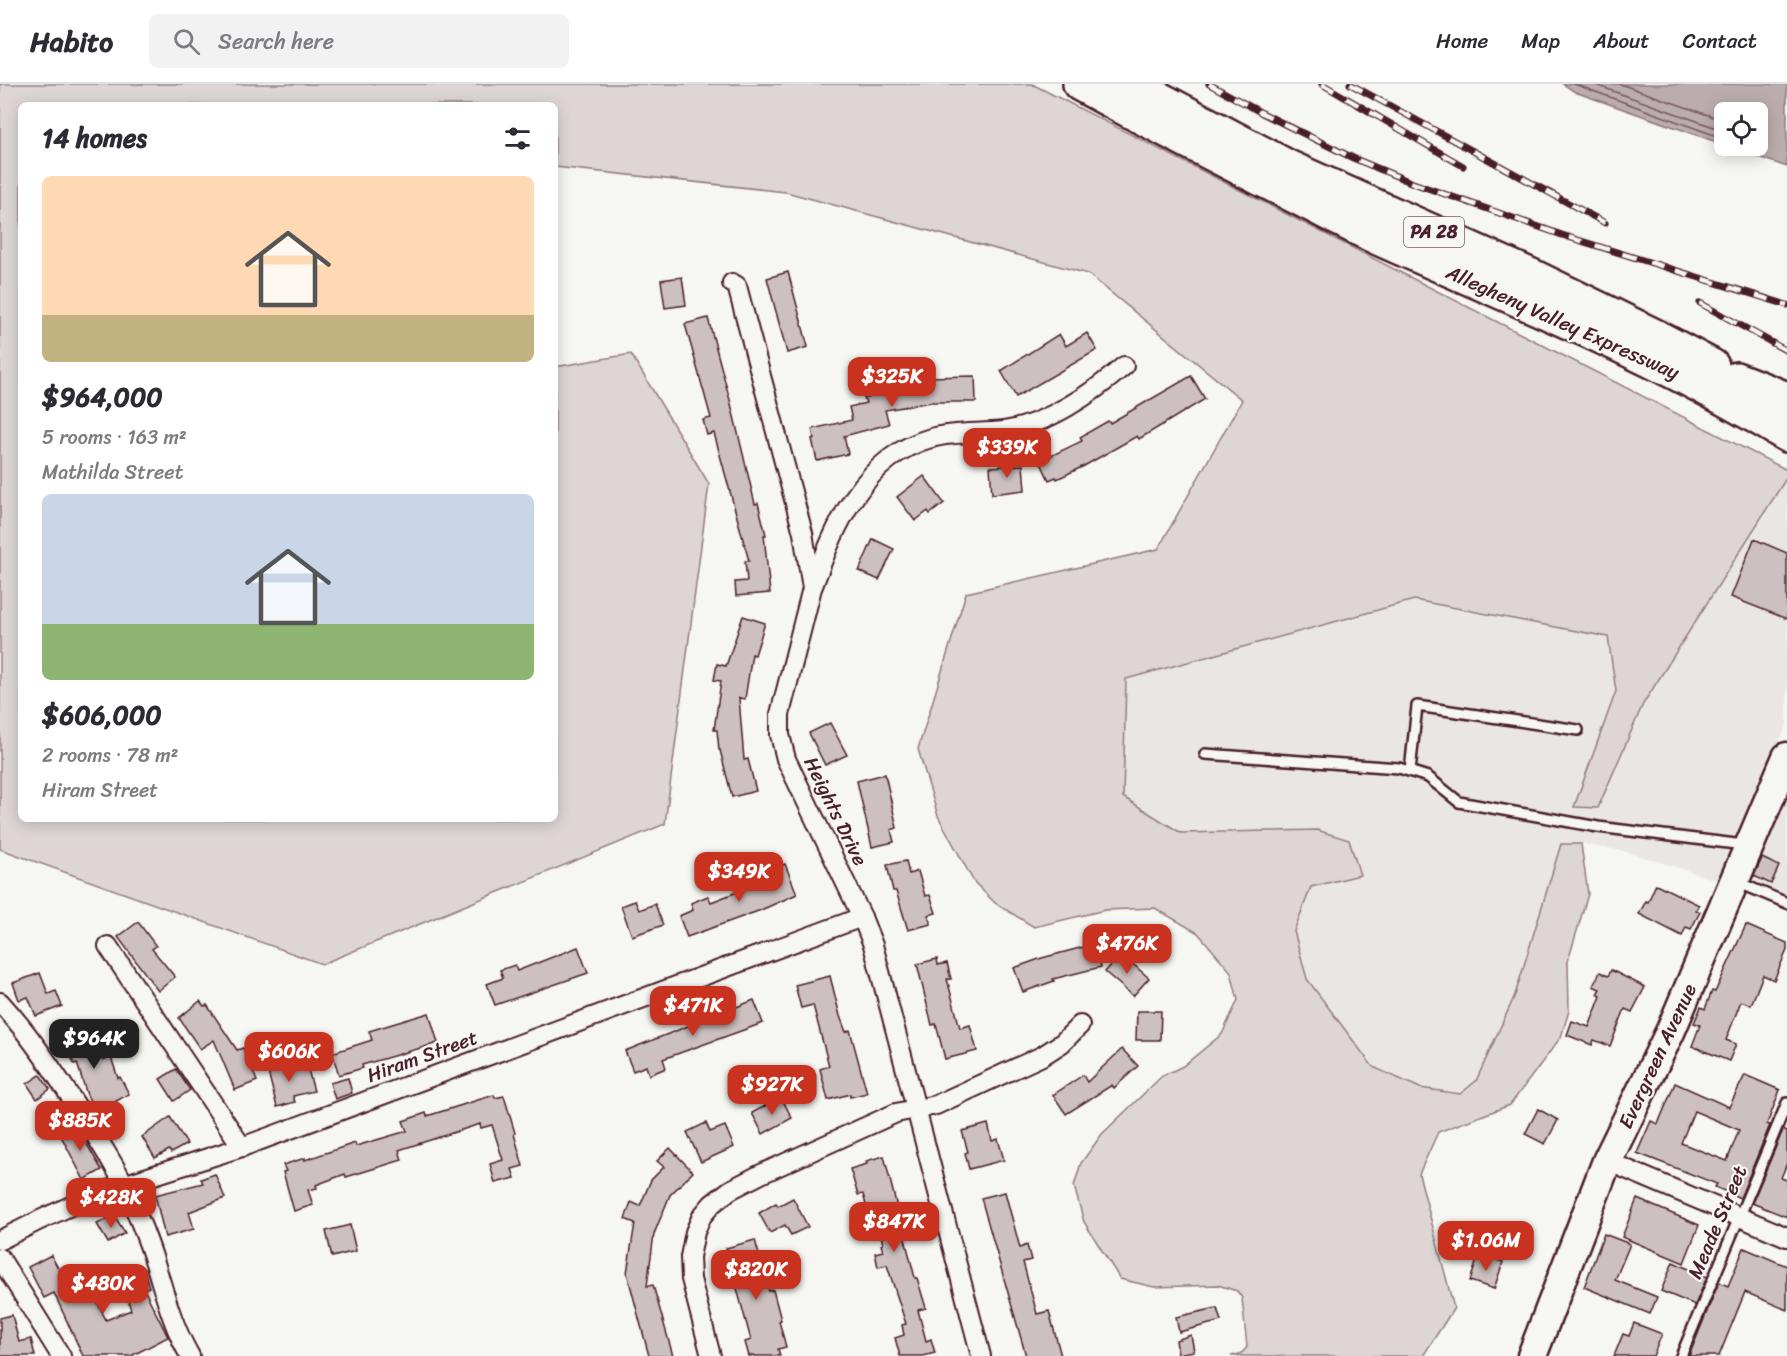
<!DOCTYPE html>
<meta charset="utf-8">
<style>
:root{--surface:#fff;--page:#f2f2f3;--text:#2b2b33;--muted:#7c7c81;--line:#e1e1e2;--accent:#c8321e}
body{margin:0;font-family:Sriracha,sans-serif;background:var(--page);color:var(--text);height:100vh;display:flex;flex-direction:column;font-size:22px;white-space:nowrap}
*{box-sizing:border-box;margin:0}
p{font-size:20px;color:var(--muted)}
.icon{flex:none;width:33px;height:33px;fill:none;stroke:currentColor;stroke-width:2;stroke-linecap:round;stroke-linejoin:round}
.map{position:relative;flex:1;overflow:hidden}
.drawer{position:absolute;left:18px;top:18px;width:540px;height:720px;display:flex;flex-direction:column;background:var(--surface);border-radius:9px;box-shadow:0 3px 15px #0003}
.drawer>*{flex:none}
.controls{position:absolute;left:1714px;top:18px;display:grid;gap:12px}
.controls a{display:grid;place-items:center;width:54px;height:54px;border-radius:9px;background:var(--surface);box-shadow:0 3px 15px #0003;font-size:30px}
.price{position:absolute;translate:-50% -51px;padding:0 14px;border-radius:12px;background:var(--accent);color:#fff;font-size:20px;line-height:39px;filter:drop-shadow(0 2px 3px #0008)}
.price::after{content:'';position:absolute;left:50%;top:36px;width:18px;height:14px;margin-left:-9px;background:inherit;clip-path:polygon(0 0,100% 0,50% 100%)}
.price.active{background:#222;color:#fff}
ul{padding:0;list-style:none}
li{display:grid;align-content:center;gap:12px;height:318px;padding:0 24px}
li span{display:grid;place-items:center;height:186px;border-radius:9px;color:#555}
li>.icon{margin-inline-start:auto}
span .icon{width:108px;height:108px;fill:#fffc;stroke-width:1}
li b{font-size:26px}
h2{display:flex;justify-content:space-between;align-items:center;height:72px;padding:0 24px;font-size:26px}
header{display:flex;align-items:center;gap:36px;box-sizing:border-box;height:84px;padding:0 30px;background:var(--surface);border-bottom:2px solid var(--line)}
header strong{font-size:28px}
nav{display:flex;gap:33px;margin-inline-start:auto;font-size:21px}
.search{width:420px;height:54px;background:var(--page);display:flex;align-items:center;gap:15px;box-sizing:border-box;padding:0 21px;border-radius:9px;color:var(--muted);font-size:22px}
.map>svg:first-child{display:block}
.built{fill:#e9e6e3}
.green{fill:#ddd6d5;stroke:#947a80;stroke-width:1.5}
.water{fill:#bbadae;stroke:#8e747a;stroke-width:1.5}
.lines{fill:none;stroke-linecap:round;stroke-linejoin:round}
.shore{stroke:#77585f;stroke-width:1.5}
.building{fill:#ccc1c0;stroke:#4a1f2b;stroke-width:1.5;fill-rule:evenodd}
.lane-casing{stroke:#4a1f2b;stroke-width:14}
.street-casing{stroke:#4a1f2b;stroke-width:22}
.primary-casing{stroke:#4a1f2b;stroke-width:33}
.highway-casing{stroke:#4a1f2b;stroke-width:38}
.lane{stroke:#f6f6f2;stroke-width:9}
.street{stroke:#f6f6f2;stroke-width:18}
.primary{stroke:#f6f6f2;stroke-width:28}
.highway{stroke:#f6f6f2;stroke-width:33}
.rail-casing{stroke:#4a1f2b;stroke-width:7}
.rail{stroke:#f6f6f2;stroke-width:4.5;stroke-dasharray:14;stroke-linecap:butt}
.labels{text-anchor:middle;stroke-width:4.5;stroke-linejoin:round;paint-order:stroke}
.shield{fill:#f6f6f2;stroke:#7e6067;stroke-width:1.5}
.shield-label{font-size:18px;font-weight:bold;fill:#4a1f2b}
.street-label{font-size:20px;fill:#4a1f2b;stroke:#f6f6f2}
</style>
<header>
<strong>Habito</strong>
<div class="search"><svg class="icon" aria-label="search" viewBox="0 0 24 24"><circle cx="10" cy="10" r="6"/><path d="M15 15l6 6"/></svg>Search here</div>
<nav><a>Home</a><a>Map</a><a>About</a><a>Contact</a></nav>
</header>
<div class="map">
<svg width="1787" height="1272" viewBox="0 0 1787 1272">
<rect width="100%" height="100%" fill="#f6f6f2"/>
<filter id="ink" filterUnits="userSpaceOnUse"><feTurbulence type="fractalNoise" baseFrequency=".0167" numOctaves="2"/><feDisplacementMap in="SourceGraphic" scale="12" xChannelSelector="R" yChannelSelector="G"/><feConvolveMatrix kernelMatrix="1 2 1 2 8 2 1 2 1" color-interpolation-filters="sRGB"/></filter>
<g filter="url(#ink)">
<g class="built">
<path d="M1787,393V640L1720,797L1625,767L1581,760L1561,761L1515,911L1476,997L1460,1010L1420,1004L1373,983L1307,895L1294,847L1311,803L1317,746L1181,749L1122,713L1126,595L1414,516L1608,553L1617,607L1574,723L1598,724L1643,620Z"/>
<path d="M1787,708V826L1747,808Z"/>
</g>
<path class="green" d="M0,0H1032L1787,386V393L1643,620L1598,724L1574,723L1616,607L1608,553L1414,516L1126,595L1123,713L1181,749L1317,746L1349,756L1360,791L1311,803L1294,847L1307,895L1373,983L1420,1004L1460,1010L1476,997L1515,911L1561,760H1581L1588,810L1568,877L1569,927L1561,953L1510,1021L1438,1048L1419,1090L1454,1224L1423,1272H1231L1241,1270L1247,1263L1242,1214L1237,1207L1218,1201L1154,1203L1120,1195L1084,1138L1074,1102L1081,1079L1102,1050L1162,992L1183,982L1222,950L1238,916L1231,888L1198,849L1155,824L1105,826L1034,843L995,819L974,798L938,732L918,665L966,509L1158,465L1242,316L1088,190L786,108L555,83V21H21V735H555V283L631,270L709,400L665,740L322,880L0,765Z"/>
<path class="water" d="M1563,0H1787V83L1727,62H1758V28H1725V61L1575,8Z"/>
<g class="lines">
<g class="shore">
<path d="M1574,0L1725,55"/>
<path d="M1593,0L1725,47"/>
<path d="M1620,0L1725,37"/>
</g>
</g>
<g class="building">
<path d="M788,188L808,263L787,269L767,194Z"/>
<path d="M682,193L686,221L665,224L661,196Z"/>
<path d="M708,234L731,320L755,420L758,419L766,451H764L770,509L736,512L735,498L747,497L745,477H749L714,349L707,351L703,336L711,334L685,240Z"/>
<path d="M1087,249L1097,266L1016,313L1001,287L1059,250L1066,262Z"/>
<path d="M925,285L926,293L975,292L976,318H931L885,326L889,340L844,352L848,370L817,377L812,355L814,354L812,345L852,336L849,323L866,319L864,314L894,306L893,302L908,300L906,288Z"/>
<path d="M1191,292L1205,315L1139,355L1137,352L1084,382L1057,395L1056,393L1049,396L1040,377L1082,357L1080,353L1108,337L1110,339Z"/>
<path d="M1023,381L1025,406L992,410L990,383Z"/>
<path d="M924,392L944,419L930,430L928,427L915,437L897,413Z"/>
<path d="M873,455L894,465L879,496L859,487Z"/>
<path d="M1754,455L1787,469V535L1731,513Z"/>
<path d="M743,532L765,539L755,571L752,570L745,615L739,614L744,676L748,675L756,707L732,713L720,666H719L717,646H714L721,597L714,596L717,580L726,582Z"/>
<path d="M830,639L847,671L825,681L809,649Z"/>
<path d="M885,690L897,744L891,746L894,758L872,763L857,697Z"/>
<path d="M1762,774L1779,782L1771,800L1754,792Z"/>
<path d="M906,777L909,790L918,787L925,812L930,811L936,829L928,831L931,840L908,846L896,807H893L887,781Z"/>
<path d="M785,780L797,810L761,826L687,853L679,832L693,826L691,819L708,812L711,818L766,797L762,789Z"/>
<path d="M1656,800L1699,821L1696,826L1700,828L1691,845L1686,843L1682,852L1639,830L1646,817L1648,818Z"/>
<path d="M635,817L639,826L655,820L663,841L632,852L621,822Z"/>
<path d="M138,838L156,862L152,865L175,893L158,907L118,853Z"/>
<path d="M1746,841L1787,859V866L1774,896L1763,891L1751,921L1741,917L1726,956L1736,960L1729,977L1692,962L1700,941L1694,939L1701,923L1705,925L1712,907L1715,908Z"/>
<path d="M1095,860L1101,883L1053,895L1054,897L1023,908L1014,884L1042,874Z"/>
<path d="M578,863L588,889L495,921L487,900L503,894L500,886L515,881L517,887Z"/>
<path d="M1121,870L1149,894L1133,912L1105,888Z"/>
<path d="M937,875L938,881L947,879L951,895H947L960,944L970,941L977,967L945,975L936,940L932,941L917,880Z"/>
<path d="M1611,886L1645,903L1632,928L1625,925L1610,962L1594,956L1592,961L1567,951L1572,937L1589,943L1601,912L1597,910L1600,905L1593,902L1600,888L1608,892Z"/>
<path d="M40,889L48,910L56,907L62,922L36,932L28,913L19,916L13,899Z"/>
<path d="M830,892L840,932L846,948L850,946L867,1009L850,1013V1010L828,1016L820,985L829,982L813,921L801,924L795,901Z"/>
<path d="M754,916L763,939L663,975L666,984L649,991L646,982L633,987L625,967Z"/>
<path d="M200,917L204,922L207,921L237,966L243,964L257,997L235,1006L214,956L200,965L179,934Z"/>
<path d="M1137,927H1161L1160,956H1136Z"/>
<path d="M429,929L438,959L362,981L363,984L339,991L332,969L372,956L369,947Z"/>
<path d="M85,941L92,962L97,960L103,976L111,973L118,994L120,993L129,1010L116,1017L118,1021L97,1031L87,1011L77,979L74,980L69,967L65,968L59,950Z"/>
<path d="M1122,965L1138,982L1114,1004L1112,1001L1066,1030L1053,1011L1083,991L1087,998Z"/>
<path d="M286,979L288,987L307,982L314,1007L293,1012L295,1018L277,1023L267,984Z"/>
<path d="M176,985L190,1006L174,1017L160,995Z"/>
<path d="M40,991L50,1005L37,1015L27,1000Z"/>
<path d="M1745,991L1780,1006L1767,1040L1770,1041L1740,1114L1715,1103L1717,1100L1637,1069L1651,1037L1658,1040L1675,999L1729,1023ZM1694,1027L1739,1046L1727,1077L1681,1059Z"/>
<path d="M348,994L352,1009L335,1015L330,999Z"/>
<path d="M494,1011L495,1014L504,1012L515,1049L514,1050L523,1082L512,1085L515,1094L495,1099L490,1080L503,1076L492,1041L481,1044L480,1040L399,1066L402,1076L346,1093L345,1090L316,1101L317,1104L308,1106L313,1121L294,1127L283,1088L286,1087L283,1081L305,1074V1076L355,1059L356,1062L407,1047L403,1037L426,1029L427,1032Z"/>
<path d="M781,1013L792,1034L763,1050L752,1029Z"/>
<path d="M1538,1025L1558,1036L1545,1060L1525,1050Z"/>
<path d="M170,1033L187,1060L171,1069L169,1066L155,1074L142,1053Z"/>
<path d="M706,1039L710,1048L725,1042L734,1063L701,1078L687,1048Z"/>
<path d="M75,1040L102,1086L84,1096L59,1048Z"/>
<path d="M988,1040L992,1057L998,1055L1004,1076L969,1085L965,1069L968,1068L962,1047Z"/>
<path d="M1783,1046L1787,1048V1079L1781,1094L1787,1096V1133L1752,1119Z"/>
<path d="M670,1064L693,1088L670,1111L654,1150L647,1202L653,1201L673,1272H649L627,1189L635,1139L625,1135L631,1118L640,1122L651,1096L664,1083L657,1077Z"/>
<path d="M884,1072L915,1194H917L926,1224L918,1226L926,1257L931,1255L935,1269L923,1272H900L895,1254L904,1251L902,1241L906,1240L887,1181L878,1183L875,1169L883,1167L881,1161L883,1160L876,1131L869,1132L863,1110L858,1111L850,1085L867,1080L866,1077Z"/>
<path d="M215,1090L225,1114L189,1128L194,1145L165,1153L155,1111L203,1099L201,1095Z"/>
<path d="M1005,1108L1020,1164L1027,1161L1031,1176L1023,1178L1037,1230L1049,1227L1061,1272H1026L981,1114Z"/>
<path d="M793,1114L808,1143L791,1151L785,1141L770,1149L759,1129L776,1119L778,1122Z"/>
<path d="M1637,1115L1699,1141L1684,1179L1622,1153Z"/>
<path d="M114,1131L125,1149L108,1159L97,1140Z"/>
<path d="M1504,1139L1525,1146L1517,1172L1495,1165Z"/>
<path d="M350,1141L356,1167L332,1173L326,1147Z"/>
<path d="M1604,1150L1630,1160L1615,1196L1657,1213L1650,1230L1584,1203Z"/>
<path d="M755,1156L769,1207L773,1206L781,1236L779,1237L786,1263L778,1265L780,1272H749L745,1258L751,1256L726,1164Z"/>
<path d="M1744,1164L1787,1182V1226L1745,1208L1719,1272H1689L1719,1198L1728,1202Z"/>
<path d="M1479,1170L1503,1178L1494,1205L1470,1197Z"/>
<path d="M51,1171L72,1210L89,1201L106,1236L131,1226L122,1196L145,1190L149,1203L144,1205L168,1253L131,1272H83L54,1209L44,1214L28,1183Z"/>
<path d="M1673,1178L1707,1193L1695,1221L1661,1207Z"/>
<path d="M1217,1224L1221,1237L1179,1248L1176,1233Z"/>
<path d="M12,1231L19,1258L31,1255L35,1272H0V1234Z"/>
<path d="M1634,1239L1662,1250L1653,1272H1614L1623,1250L1629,1252Z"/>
<path d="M1191,1251L1194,1267L1178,1270L1176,1256Z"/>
</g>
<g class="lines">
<g class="lane-casing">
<g id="lane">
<path d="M1205,670L1399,684L1428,693L1459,718L1598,743L1744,761"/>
<path d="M1410,687L1417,622L1578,646"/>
<path d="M1737,798L1787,819"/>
<path d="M1681,1272L1787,1019"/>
</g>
</g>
<g class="street-casing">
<g id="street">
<path d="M732,199L737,202L803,449L812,504L780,630V651L786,675L862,833L873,861L981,1272"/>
<path d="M813,502C835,442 863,373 931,354C956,347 980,350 1004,347C1046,341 1093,309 1124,282"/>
<path d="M108,862L242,1063"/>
<path d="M0,918C32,953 57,992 83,1032C98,1055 113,1078 125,1102C136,1127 147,1153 155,1179C165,1211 173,1243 190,1272"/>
<path d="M1607,1077L1787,1153"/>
<path d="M0,1156L40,1136L101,1108L242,1063L862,833"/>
<path d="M0,1174L61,1272"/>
<path d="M711,1272L691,1195L690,1173L695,1148L702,1132L712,1120L730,1106L761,1090L896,1029L936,1021L1042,972L1062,959L1080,941"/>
</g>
</g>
<g class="primary-casing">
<path id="primary" d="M1532,1272L1607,1077L1671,946L1787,673"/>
</g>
<g class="highway-casing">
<g id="highway">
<path d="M1080,0C1146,36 1214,71 1281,105C1313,121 1345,139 1378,154C1516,216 1658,271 1787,351"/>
<path d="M1131,0L1288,83L1534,193L1655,252L1712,282"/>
<path d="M1736,295L1787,315"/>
</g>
</g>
<use href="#lane" class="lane"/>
<use href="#street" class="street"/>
<use href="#primary" class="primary"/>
<use href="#highway" class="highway"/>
<g class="rail-casing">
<g id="rail">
<path d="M1209,0L1262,29L1353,74L1413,99L1562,151L1787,221"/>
<path d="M1322,0L1463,82"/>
<path d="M1350,0L1605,139"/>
<path d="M1700,219L1787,267"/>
</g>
</g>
<use href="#rail" class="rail"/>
</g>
</g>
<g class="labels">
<rect class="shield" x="1404" y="133" width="60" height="30" rx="4.5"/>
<g class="shield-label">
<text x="1434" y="154">PA 28</text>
</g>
<g class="street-label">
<text transform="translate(1563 238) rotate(24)" y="7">Allegheny Valley Expressway</text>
<text transform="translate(836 727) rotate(64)" y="7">Heights Drive</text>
<text transform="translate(422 972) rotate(-20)" y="7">Hiram Street</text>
<text transform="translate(1657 972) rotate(-65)" y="7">Evergreen Avenue</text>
<text transform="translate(1717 1138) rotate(-67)" y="7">Meade Street</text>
</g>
</g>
</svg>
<div class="controls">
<a><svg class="icon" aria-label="locate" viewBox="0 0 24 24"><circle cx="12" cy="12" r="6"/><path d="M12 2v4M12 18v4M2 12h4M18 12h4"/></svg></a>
</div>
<b class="price" style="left:892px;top:324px">$325K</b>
<b class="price" style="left:1007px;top:395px">$339K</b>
<b class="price" style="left:739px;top:819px">$349K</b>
<b class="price" style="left:1127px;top:891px">$476K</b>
<b class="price" style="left:693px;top:953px">$471K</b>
<b class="price active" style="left:94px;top:986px">$964K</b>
<b class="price" style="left:289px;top:999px">$606K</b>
<b class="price" style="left:772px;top:1032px">$927K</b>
<b class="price" style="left:80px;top:1068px">$885K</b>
<b class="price" style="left:111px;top:1145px">$428K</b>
<b class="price" style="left:894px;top:1169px">$847K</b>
<b class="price" style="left:1486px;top:1188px">$1.06M</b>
<b class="price" style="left:756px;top:1217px">$820K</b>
<b class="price" style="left:103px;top:1231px">$480K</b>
<section class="drawer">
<h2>14 homes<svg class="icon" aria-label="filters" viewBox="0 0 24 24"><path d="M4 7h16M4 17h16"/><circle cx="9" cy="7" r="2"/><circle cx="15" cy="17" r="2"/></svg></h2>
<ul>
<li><span style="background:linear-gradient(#ffd9b3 75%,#c2b280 0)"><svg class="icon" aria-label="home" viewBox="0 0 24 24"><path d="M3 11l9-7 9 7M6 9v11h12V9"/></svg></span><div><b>$964,000</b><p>5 rooms · 163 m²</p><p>Mathilda Street</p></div></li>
<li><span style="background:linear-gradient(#c9d6e8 70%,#8fb573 0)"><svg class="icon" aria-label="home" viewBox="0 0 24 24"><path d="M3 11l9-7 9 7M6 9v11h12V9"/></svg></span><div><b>$606,000</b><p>2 rooms · 78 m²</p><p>Hiram Street</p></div></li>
</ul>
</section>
</div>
